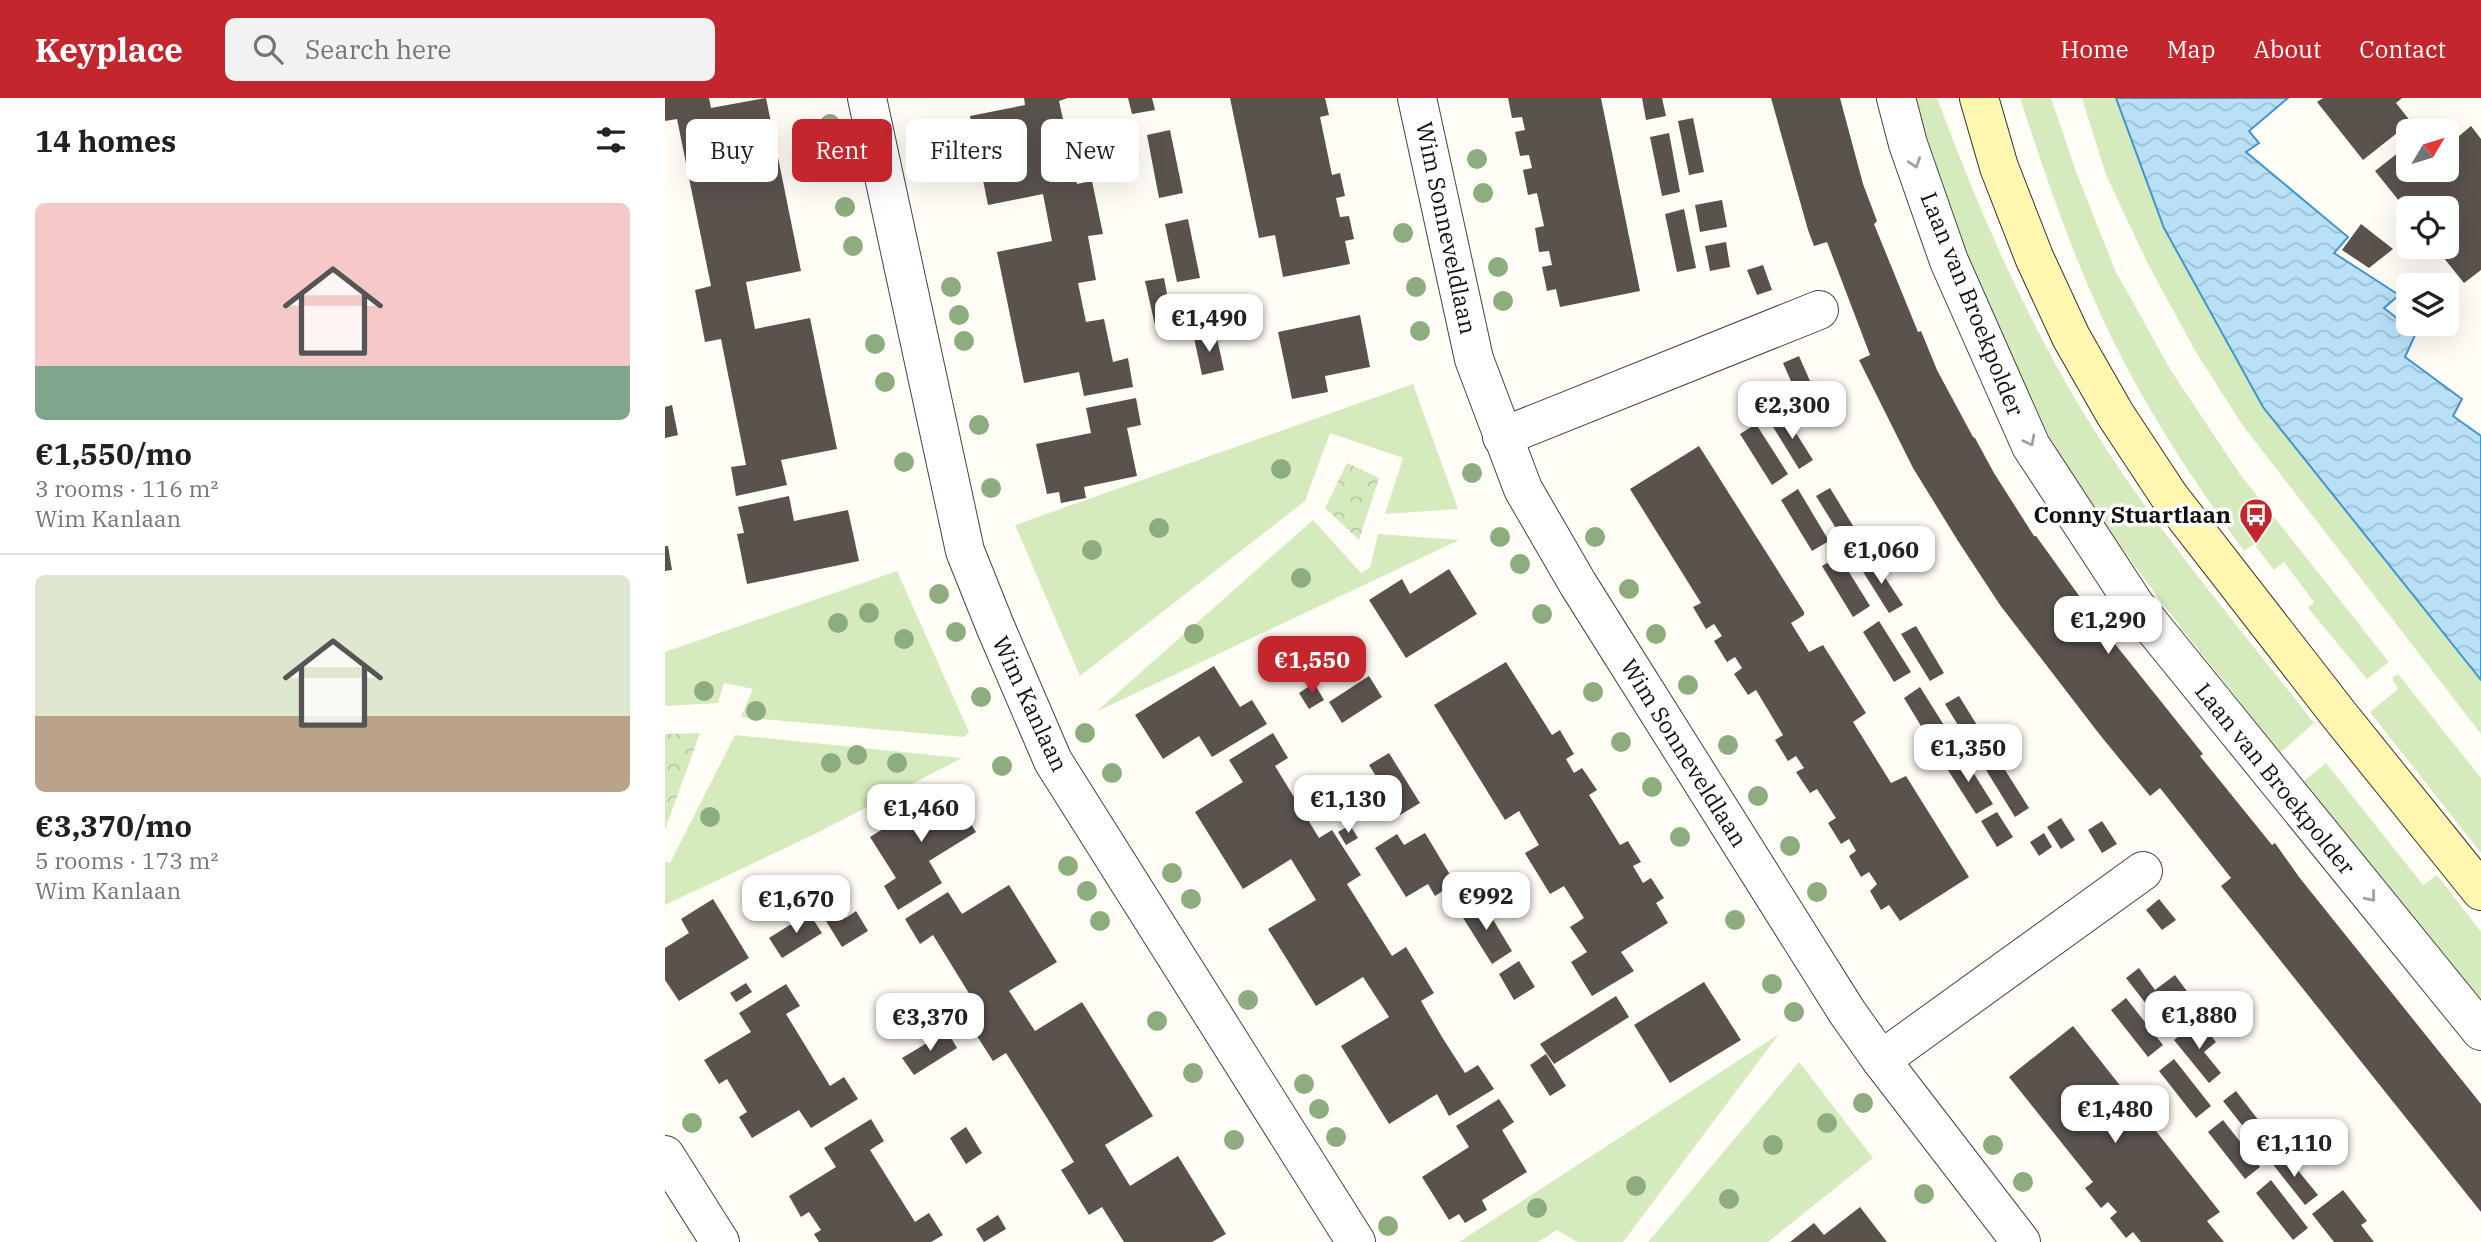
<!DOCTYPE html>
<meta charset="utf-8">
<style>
:root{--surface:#fff;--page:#f2f2f2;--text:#202124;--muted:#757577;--line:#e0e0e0;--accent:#c4262e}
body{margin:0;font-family:"IBM Plex Serif",serif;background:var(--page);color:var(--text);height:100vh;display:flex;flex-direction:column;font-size:26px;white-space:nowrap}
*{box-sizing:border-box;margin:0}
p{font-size:23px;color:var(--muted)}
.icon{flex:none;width:38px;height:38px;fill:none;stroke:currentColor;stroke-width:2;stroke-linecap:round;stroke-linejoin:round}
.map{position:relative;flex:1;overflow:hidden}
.details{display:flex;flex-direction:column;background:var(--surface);width:665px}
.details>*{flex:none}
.top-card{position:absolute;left:21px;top:21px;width:665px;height:63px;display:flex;gap:14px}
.needle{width:46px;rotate:52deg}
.controls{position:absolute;left:1731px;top:21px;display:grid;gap:14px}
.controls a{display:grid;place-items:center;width:63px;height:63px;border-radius:10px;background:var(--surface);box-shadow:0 7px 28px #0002;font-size:35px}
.price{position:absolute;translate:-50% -60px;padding:0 16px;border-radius:14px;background:#fff;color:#222;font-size:23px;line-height:46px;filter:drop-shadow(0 2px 4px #0008)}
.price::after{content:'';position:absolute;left:50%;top:42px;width:21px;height:16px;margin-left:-10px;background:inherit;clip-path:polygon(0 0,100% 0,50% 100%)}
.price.active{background:var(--accent);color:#fff}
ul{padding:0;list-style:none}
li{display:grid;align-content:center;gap:14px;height:371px;padding:0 35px}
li+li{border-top:2px solid var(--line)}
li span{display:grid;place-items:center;height:217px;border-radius:10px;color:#555}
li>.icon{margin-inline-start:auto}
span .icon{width:126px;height:126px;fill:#fffc;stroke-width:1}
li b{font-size:30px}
h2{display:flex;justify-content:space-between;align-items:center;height:84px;padding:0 35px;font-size:30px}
.pill{padding:0 24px;border-radius:10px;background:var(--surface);box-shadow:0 7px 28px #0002;font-size:24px;line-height:63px}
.pill.active{background:var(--accent);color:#fff}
header{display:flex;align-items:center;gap:42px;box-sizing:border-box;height:98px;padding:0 35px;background:var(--accent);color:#fff}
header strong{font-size:33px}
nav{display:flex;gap:38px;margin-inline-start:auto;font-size:24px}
.search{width:490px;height:63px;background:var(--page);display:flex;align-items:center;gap:18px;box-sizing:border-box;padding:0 24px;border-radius:10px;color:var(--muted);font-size:26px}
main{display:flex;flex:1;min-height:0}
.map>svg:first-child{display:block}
.grass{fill:#d5ebbd}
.park{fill:url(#park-crowns)}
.water{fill:url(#water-waves);stroke:#3f96cf;stroke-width:2}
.building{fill:#5a524d}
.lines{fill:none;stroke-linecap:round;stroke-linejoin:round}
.street-casing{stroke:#444;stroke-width:40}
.secondary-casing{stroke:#333;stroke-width:40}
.street{stroke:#fff;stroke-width:38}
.secondary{stroke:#fff6b0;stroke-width:38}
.tree{fill:#8dad7f}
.oneway{stroke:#a0a0a0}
.labels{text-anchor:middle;stroke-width:7;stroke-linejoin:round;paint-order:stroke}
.street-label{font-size:23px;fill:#111;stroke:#fff}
.poi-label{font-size:23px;font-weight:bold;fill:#111;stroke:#fff;text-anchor:end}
</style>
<header>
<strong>Keyplace</strong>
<div class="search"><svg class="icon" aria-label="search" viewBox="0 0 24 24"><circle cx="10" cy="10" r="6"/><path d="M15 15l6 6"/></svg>Search here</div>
<nav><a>Home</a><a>Map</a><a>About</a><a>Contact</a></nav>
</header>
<main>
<section class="details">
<h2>14 homes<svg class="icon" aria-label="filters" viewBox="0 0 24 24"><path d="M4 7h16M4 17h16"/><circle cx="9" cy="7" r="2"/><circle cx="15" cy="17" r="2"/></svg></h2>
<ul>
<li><span style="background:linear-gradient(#f6c9c9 75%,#7fa58c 0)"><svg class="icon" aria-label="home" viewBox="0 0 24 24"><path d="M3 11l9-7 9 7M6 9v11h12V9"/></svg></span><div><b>€1,550/mo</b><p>3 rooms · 116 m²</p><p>Wim Kanlaan</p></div></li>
<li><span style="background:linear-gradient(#dfe7d0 65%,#b9a48a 0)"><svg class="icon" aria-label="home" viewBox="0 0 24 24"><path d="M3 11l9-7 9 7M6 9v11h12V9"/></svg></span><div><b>€3,370/mo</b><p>5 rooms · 173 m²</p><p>Wim Kanlaan</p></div></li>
</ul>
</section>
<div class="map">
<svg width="1816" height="1144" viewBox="0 0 1816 1144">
<defs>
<pattern id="park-crowns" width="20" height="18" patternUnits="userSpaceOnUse" patternTransform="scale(1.75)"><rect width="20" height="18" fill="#d5ebbd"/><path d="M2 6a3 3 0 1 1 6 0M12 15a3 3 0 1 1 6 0" fill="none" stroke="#b6c8a1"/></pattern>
<pattern id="water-waves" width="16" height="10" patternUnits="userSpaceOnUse" patternTransform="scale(1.75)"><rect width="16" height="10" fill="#b9e0f7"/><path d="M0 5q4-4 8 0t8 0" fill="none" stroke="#9ebfd3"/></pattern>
</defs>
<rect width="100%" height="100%" fill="#fffdf5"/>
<g class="grass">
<path d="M1245,0H1272C1311,105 1355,207 1412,304C1479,418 1568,521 1649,625L1615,655C1536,554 1452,454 1387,343C1346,273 1312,197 1283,122C1268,82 1258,40 1245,0Z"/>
<path d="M1355,0H1386L1410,71L1450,172L1505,271L1574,375L1724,564L1702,581L1643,510L1649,504L1619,464L1609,472L1589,446L1579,453C1524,377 1468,291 1431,206C1401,139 1378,70 1355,0Z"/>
<path d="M1417,0H1451L1499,130L1598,309L1816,582V636L1576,325L1529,251L1482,164L1441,77Z"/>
<path d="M748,286L793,411L720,416L738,360L665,335L640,403L415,578L350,427Z"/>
<path d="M648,422L696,475L705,470L713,436L794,442L431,614Z"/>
<path d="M232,473L304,634L299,639L76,619L88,591L59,585L53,605L0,608V554Z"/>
<path d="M1733,576L1816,680V755L1705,614L1733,591L1727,580Z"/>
<path d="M70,637L297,660L150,736L0,807V763L5,765Z"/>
<path d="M1661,665L1758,787L1772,777L1816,834V905L1639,683Z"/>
<path d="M1114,936L958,1144H912L892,1132L873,1144H794Z"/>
<path d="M1134,964L1208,1060L1103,1144H983Z"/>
</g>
<g class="park">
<path d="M682,365L714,380L694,442L660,410Z"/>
<path d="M35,635L0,732V636Z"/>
</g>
<path class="water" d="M1451,0H1623L1584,33L1594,45L1581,54L1683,139L1669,155L1734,197L1719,210L1751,235L1740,259L1797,301L1788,318L1816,338V582L1598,309L1499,130Z"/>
<g class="building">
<path d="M0,0H44L46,10L101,0L136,173L81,184L90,231L145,220L172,351L116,362L122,387L71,398L66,369L81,367L56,241L40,244L30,192L46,188L12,21L0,23Z"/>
<path d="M359,0H403L394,3L412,86L427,83L438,136L423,138L431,182L413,185L421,224L439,221L448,264L463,260L468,289L419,298L414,274L359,285L332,154L387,143L378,96L323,107L305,18L360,7Z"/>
<path d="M463,0H487L490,12L467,16Z"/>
<path d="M565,0H660L664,17L655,19L667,77L675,75L680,98L671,100L675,119L684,118L689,141L680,143L685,166L618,179L610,137L594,140Z"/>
<path d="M843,0H936L975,193L895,209L891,191L882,193L877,169L887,167L884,153L874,154L870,130L879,128L872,95L863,97L858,72L867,70L864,57L855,58L850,34L860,32L857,19L847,20Z"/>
<path d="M977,0H997L1001,18L981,22Z"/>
<path d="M1106,0H1175L1198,86L1212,123L1209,126L1253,234L1256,233L1272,272L1308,339L1310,340L1329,375L1369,438H1371L1438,531L1538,656L1535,658L1607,747L1610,745L1634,779L1816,1006V1114L1556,788L1566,780L1495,690L1485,698L1435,637L1335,507L1293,443L1248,370L1194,262L1205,257L1162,144L1149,148L1143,132Z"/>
<path d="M1658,0H1737L1731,5L1746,24L1698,62L1652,4Z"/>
<path d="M1028,20L1039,74L1024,77L1013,23Z"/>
<path d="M1806,28L1816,41V172L1799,185L1770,149H1782V110H1743V114L1710,73L1743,47V72H1782V48Z"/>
<path d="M505,32L518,95L494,100L482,37Z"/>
<path d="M1004,35L1015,94L997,98L985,39Z"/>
<path d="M1057,102L1062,129L1035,134L1030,107Z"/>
<path d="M1019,111L1031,170L1012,174L1000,116Z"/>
<path d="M523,121L535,180L512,184L500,126Z"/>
<path d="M1696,126L1728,151L1704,170L1677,152Z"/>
<path d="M1061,144L1065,169L1045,173L1040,148Z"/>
<path d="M1098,167L1107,192L1092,197L1082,172Z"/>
<path d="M499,180L509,233L492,236L480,183Z"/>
<path d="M695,217L705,269L660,278L663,294L627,301L613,234Z"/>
<path d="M551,236L559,272L537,277L529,240Z"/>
<path d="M1134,258L1145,283L1129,290L1118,265Z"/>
<path d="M471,300L476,327L462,330L472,378L419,389L421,400L396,405L394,394L382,396L371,346L426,335L421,310Z"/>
<path d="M7,307L13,337L0,340V309Z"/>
<path d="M1119,316L1148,362L1134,371L1105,324Z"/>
<path d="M1091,326L1123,376L1107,387L1075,336Z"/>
<path d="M1034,348L1139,514V517L1126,525L1144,554L1158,547L1201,615L1188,624L1226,685L1241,678L1304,779L1235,823L1224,807L1216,812L1205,793L1212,786L1204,774L1196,779L1184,758L1191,753L1184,741L1176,746L1163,725L1171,720L1152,691L1145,695L1131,674L1139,670L1131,658L1123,663L1110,642L1118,637L1091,592L1083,597L1069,576L1077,570L1070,559L1062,564L1049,543L1057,538L1049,526L1041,531L1028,509L1036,505L965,391Z"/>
<path d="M1165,390L1193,436L1180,445L1151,398Z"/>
<path d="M1133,391L1164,443L1147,453L1116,402Z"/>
<path d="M124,398L129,423L183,412L194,463L82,486L72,436L79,435L73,409Z"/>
<path d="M0,448H3L7,472L0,473Z"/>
<path d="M1174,458L1205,508L1188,519L1157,468Z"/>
<path d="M1208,461L1238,507L1224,515L1195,469Z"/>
<path d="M784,471L812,516L741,560L704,502L737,481L745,496Z"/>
<path d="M1214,523L1246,574L1229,584L1198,534Z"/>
<path d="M1251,528L1279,575L1265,583L1236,536Z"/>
<path d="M841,564L887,637L895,632L896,634L909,656L901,661L909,675L917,670L932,692L924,697L955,747L963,743L964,745L976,764L968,768L978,785L986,780L999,800L991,805L1003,825L956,854L969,873L927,898L906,864L922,854L905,829L919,820L899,788L885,796L861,757L860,755L874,747L854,713L840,722L769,607Z"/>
<path d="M549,568L575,609L587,602L602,626L547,659L534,638L498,661L470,617Z"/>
<path d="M704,578L717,599L677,625L664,604Z"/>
<path d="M649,585L659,602L644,611L634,595Z"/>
<path d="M1255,589L1287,640L1270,651L1239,600Z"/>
<path d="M1294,598L1323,645L1309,653L1280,606Z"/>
<path d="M608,635L623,660L610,668L654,740L667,732L696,777L682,786L727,858L741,849L769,895L756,903L777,939L800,975L813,967L829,991L784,1018L772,996L724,1026L676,948L724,919L698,879L651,908L603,831L651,802L626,761L578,791L530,714L578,684L564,662Z"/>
<path d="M724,655L755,705L735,717L704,667Z"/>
<path d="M1296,655L1328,706L1311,716L1279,666Z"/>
<path d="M1335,664L1364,710L1350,719L1321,672Z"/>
<path d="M268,687L273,697L284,690L311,734L264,763L277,785L233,812L219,788L231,780L205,739L252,710L246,701Z"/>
<path d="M1332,714L1348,739L1332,749L1316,723Z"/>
<path d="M1396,720L1410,742L1396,751L1382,729Z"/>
<path d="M1437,723L1452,746L1437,755L1423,732Z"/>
<path d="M685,727L693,740L681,747L673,734Z"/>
<path d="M760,735L790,785L770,798L763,786L741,799L710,750L732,736L739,747Z"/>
<path d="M1379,735L1387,749L1374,758L1365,744Z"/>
<path d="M344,787L392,864L344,893L370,933L417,904L488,1018L440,1047L465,1088L513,1058L561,1136L547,1144H459L437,1109L424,1117L396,1072L409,1064L387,1028L341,955L328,963L299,918L313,910L268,837L255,846L240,821L283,794L297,816Z"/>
<path d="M169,800L181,820L191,813L203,833L177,849L153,810Z"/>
<path d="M48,801L84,860L14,903L0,882V850L24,835L16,821Z"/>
<path d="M1494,801L1511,822L1497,832L1481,812Z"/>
<path d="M816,802L847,853L827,866L795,815Z"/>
<path d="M144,815L157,835L117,860L104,840Z"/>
<path d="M854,863L870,889L849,902L834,876Z"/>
<path d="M1474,870L1490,892L1510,877L1524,896L1505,911L1507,914L1495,924L1461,880Z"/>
<path d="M1039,884L1076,942L1005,985L969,927Z"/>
<path d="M81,885L87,894L71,904L65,895Z"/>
<path d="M121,886L135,908L121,916L165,988L179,979L193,1001L146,1030L134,1012L87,1040L74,1019L82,1014L71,996L62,981L54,986L39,962L86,934L74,915Z"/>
<path d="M951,898L964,919L889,966L875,946Z"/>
<path d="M1461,900L1498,947L1483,959L1446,912Z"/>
<path d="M1537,926L1551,944L1539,954L1556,975L1544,985L1509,942L1522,932L1525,936Z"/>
<path d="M1408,928L1555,1114L1542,1123L1559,1144H1476L1468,1134L1461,1140L1445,1120L1452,1114L1443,1104L1436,1110L1420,1090L1428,1084L1344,979Z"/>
<path d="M282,933L292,950L249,977L237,960Z"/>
<path d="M881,956L901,988L885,998L865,967Z"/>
<path d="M1509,961L1546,1008L1531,1020L1494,973Z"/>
<path d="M1571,993L1604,1036L1592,1046L1558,1003Z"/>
<path d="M834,1001L849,1024L837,1032L862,1074L817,1102L822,1112L800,1125L794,1116L784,1122L757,1079L804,1049L791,1028Z"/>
<path d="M206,1021L219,1043L205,1052L250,1124L264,1115L278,1137L266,1144H154L149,1136L156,1132L144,1114L136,1119L124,1098L171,1069L159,1050Z"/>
<path d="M1558,1022L1595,1069L1580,1081L1543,1034Z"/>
<path d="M301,1029L317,1055L301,1066L285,1040Z"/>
<path d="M1618,1054L1653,1097L1640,1107L1606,1064Z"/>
<path d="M1606,1082L1643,1130L1628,1142L1591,1095Z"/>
<path d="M1678,1092L1702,1123L1696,1127L1709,1144H1669L1647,1116Z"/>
<path d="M1195,1109L1222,1144H1125L1149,1125L1159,1137Z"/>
<path d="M333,1117L341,1131L319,1144L311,1131Z"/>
</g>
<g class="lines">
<g class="street-casing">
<g id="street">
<path d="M202,0L300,453L330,528L388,663L691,1144"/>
<path d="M752,0L809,261L858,391L913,486L1182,914L1216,962L1356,1144"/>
<path d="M1231,0L1243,46L1284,163L1366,348L1470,507L1816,933"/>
<path d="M837,339L1154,212"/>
<path d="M1216,962L1478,773"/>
<path d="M0,1057L55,1144"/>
</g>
</g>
<g class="secondary-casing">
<path id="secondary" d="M1314,0L1334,69L1369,159L1406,239L1450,316L1504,398L1675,618L1816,793"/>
</g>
<use href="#street" class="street"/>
<use href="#secondary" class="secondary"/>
</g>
<g class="tree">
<circle cx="165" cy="26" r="10"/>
<circle cx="255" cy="46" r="10"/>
<circle cx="812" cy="61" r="10"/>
<circle cx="172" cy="66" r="10"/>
<circle cx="818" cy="95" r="10"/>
<circle cx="180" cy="109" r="10"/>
<circle cx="738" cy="135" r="10"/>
<circle cx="188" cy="148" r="10"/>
<circle cx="833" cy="169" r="10"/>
<circle cx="286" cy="189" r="10"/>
<circle cx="751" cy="189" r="10"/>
<circle cx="838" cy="203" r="10"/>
<circle cx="294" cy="217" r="10"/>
<circle cx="755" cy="233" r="10"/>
<circle cx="299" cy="243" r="10"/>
<circle cx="210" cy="246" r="10"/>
<circle cx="220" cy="284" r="10"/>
<circle cx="314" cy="327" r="10"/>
<circle cx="239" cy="364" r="10"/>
<circle cx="616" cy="371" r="10"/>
<circle cx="807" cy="375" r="10"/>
<circle cx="326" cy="390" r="10"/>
<circle cx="494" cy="430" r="10"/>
<circle cx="835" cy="439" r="10"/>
<circle cx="930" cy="439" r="10"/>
<circle cx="427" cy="452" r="10"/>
<circle cx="855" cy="466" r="10"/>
<circle cx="636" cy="480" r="10"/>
<circle cx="964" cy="491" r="10"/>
<circle cx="274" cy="496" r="10"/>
<circle cx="204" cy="515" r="10"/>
<circle cx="877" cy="516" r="10"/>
<circle cx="173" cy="525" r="10"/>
<circle cx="291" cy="534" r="10"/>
<circle cx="529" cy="536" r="10"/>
<circle cx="991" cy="536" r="10"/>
<circle cx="239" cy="541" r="10"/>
<circle cx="1023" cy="587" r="10"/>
<circle cx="39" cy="593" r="10"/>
<circle cx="928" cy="594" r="10"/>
<circle cx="316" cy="599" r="10"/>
<circle cx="91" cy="613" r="10"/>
<circle cx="420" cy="635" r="10"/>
<circle cx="956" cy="644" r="10"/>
<circle cx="1063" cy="647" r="10"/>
<circle cx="192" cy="657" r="10"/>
<circle cx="166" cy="665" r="10"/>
<circle cx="232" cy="665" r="10"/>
<circle cx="337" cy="668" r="10"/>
<circle cx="447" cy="675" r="10"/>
<circle cx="987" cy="689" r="10"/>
<circle cx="1093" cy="698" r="10"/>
<circle cx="45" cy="719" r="10"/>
<circle cx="1015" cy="739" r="10"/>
<circle cx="1125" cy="748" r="10"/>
<circle cx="403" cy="768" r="10"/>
<circle cx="507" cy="775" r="10"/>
<circle cx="422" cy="793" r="10"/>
<circle cx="1152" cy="794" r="10"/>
<circle cx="526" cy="801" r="10"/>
<circle cx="1070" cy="822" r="10"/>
<circle cx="435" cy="823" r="10"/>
<circle cx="1107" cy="886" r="10"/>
<circle cx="583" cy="902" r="10"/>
<circle cx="1129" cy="914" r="10"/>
<circle cx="492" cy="923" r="10"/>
<circle cx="528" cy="975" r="10"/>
<circle cx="639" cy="986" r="10"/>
<circle cx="1198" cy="1005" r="10"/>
<circle cx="654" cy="1011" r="10"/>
<circle cx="27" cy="1025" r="10"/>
<circle cx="1162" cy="1025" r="10"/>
<circle cx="671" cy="1039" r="10"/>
<circle cx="569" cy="1042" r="10"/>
<circle cx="1108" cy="1047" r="10"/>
<circle cx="1328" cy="1047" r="10"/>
<circle cx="1358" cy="1084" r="10"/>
<circle cx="971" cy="1088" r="10"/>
<circle cx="1259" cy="1096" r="10"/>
<circle cx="1064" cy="1101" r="10"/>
<circle cx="872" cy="1110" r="10"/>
<circle cx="723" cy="1128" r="10"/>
</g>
<defs><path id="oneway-chevron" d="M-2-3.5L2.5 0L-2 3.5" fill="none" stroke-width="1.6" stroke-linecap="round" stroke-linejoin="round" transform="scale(1.75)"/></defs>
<g class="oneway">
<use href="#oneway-chevron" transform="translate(1250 65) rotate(71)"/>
<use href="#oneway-chevron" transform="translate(1365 343) rotate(63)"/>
<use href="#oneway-chevron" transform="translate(1706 799) rotate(51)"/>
</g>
<defs>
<g id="bus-pin" transform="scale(1.75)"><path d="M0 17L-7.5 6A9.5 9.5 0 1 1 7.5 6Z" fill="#c4262e" stroke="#fff"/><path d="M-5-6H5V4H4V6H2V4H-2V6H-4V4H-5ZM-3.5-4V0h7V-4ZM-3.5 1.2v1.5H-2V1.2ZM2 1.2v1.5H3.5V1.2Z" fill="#fff"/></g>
</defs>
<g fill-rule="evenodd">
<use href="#bus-pin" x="1591" y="417"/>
</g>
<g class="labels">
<g class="street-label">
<text transform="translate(781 130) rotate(78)" y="8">Wim Sonneveldlaan</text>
<text transform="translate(1307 206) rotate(68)" y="8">Laan van Broekpolder</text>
<text transform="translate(365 606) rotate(65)" y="8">Wim Kanlaan</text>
<text transform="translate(1019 655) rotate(58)" y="8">Wim Sonneveldlaan</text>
<text transform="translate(1610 681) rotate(51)" y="8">Laan van Broekpolder</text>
</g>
<g class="poi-label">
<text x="1566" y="425">Conny Stuartlaan</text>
</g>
</g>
</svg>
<div class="controls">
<a><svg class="needle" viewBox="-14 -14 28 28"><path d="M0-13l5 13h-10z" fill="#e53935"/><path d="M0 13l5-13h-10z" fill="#757577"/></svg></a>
<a><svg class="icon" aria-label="locate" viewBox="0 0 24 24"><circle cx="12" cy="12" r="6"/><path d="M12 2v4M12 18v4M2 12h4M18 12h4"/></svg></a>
<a><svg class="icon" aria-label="layers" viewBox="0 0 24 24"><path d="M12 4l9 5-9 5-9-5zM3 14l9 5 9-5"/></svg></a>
</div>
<b class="price" style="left:544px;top:256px">€1,490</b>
<b class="price" style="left:1127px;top:343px">€2,300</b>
<b class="price" style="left:1216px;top:488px">€1,060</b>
<b class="price" style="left:1443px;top:558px">€1,290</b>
<b class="price active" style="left:647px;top:598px">€1,550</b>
<b class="price" style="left:1303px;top:686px">€1,350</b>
<b class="price" style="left:683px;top:737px">€1,130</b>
<b class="price" style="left:256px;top:746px">€1,460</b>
<b class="price" style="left:821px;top:834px">€992</b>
<b class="price" style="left:131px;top:837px">€1,670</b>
<b class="price" style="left:1534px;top:953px">€1,880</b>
<b class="price" style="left:265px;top:955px">€3,370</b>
<b class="price" style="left:1450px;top:1047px">€1,480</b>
<b class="price" style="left:1629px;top:1081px">€1,110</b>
<div class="top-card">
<a class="pill">Buy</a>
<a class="pill active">Rent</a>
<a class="pill">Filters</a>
<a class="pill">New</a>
</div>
</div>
</main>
